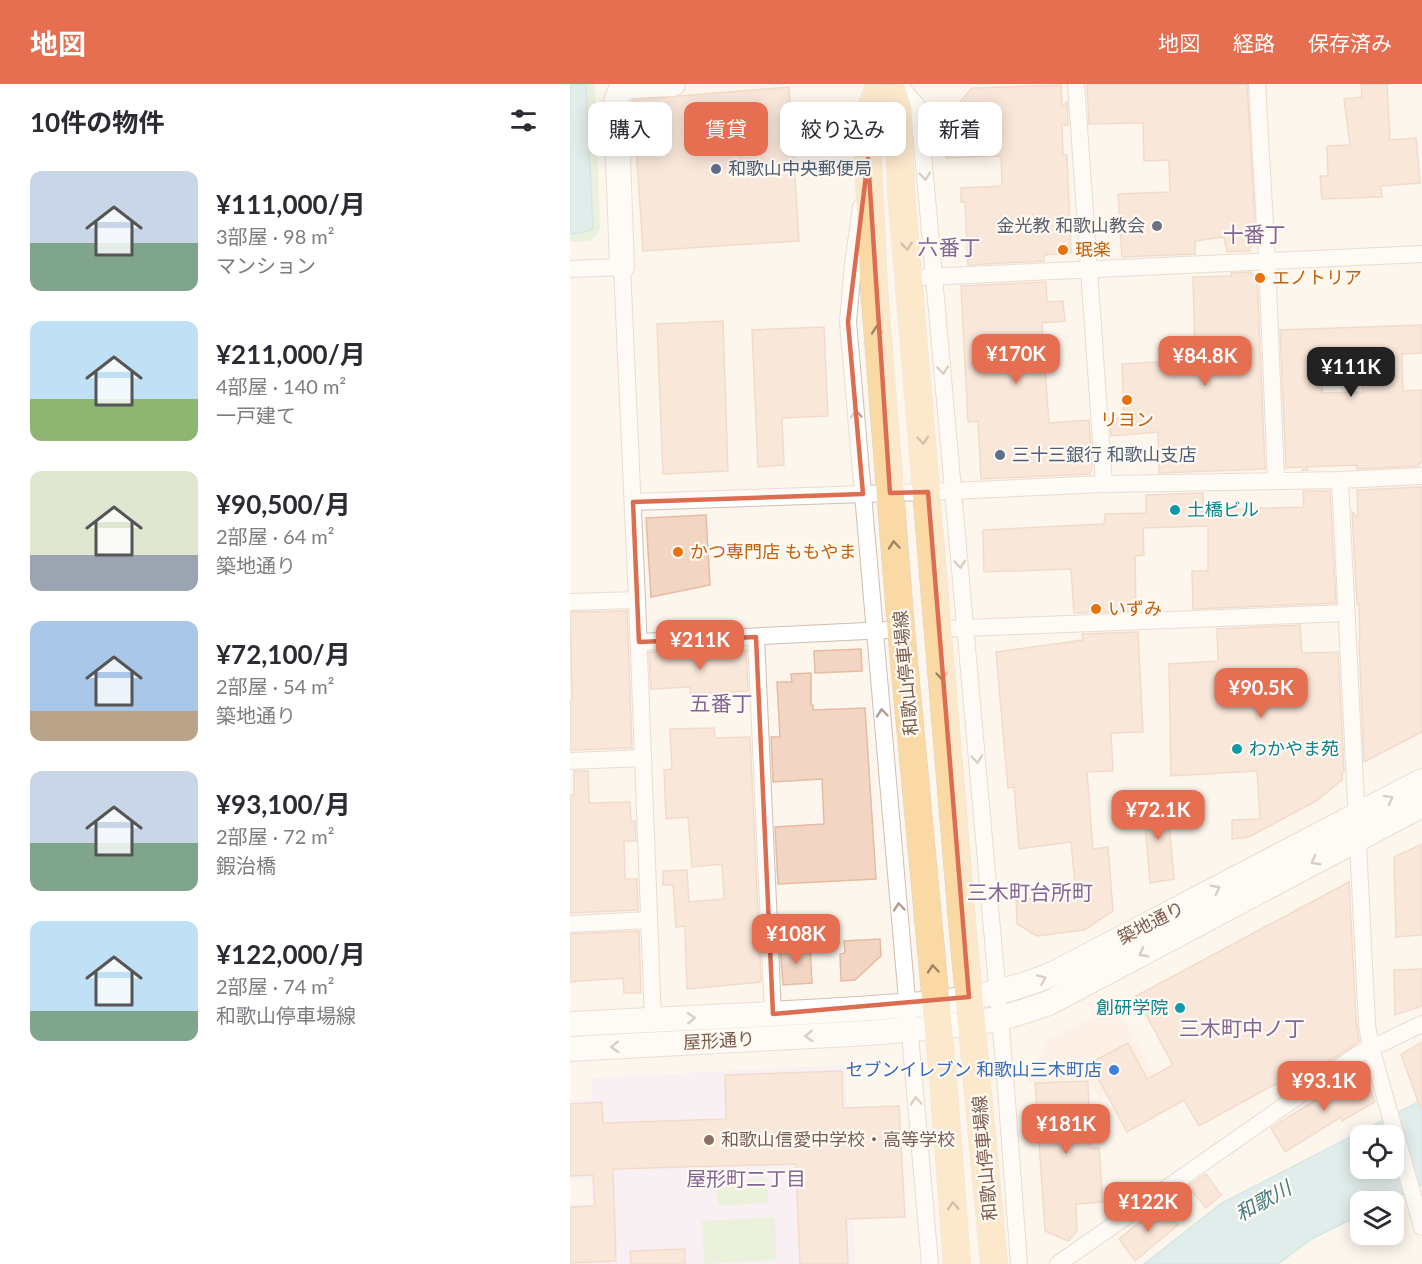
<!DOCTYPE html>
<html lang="ja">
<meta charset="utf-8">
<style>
:root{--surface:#fff;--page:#f2f2f3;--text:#2b2b33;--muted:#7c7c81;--accent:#e76f51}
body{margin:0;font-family:Lato,"Noto Sans JP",sans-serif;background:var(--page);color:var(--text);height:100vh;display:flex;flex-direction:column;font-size:22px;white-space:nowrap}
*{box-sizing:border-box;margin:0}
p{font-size:20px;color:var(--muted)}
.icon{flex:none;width:33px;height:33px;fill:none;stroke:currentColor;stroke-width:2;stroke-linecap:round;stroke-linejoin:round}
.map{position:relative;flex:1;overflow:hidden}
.details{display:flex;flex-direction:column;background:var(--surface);width:570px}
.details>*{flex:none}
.hud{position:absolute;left:18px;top:18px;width:570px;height:54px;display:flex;gap:12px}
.fabs{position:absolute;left:780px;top:1041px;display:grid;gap:12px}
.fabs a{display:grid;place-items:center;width:54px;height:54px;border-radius:12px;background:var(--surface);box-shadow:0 3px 15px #0003;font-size:30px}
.price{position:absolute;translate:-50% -51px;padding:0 14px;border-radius:12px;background:var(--accent);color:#fff;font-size:20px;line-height:39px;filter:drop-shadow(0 2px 3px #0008)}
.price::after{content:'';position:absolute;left:50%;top:36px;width:18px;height:14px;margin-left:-9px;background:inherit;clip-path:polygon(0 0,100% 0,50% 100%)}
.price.selected{background:#222;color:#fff}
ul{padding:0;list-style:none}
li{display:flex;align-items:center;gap:18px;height:150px;padding:0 30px}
li span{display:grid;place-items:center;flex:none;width:168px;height:120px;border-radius:12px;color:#555}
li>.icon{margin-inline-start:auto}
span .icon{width:72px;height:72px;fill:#fffc;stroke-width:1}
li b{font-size:26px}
h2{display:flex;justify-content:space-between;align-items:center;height:72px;padding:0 30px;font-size:26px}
.tag{padding:0 21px;border-radius:12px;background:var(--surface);box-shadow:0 3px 15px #0003;font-size:21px;line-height:54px}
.tag.selected{background:var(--accent);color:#fff}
header{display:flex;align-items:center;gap:36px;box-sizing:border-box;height:84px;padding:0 30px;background:var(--accent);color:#fff}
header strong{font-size:28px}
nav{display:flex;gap:33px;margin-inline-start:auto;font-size:21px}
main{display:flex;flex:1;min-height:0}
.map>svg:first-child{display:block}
.commercial{fill:#fde8e0}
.education{fill:#f3e8fa}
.green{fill:#d8ecc9}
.water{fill:#bfe3e8;stroke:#a5d3da;stroke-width:1.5;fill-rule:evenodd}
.building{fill:#f3d5c3;stroke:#e6bba3;stroke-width:1.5;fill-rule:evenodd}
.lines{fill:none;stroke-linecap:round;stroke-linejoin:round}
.street-casing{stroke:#d1beb0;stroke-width:18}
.secondary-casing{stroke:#d6c0b0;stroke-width:26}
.primary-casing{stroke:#dad1cd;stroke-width:28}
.street{stroke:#fff;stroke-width:16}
.secondary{stroke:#fff;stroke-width:24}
.primary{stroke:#fbd9a5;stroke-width:27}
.oneway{stroke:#af9d94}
.oneway2{stroke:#a18267}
.marked{fill:none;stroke:#dc6d51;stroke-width:4.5;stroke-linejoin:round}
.service-dot{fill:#5c6f8a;stroke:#fffaf3;stroke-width:2}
.worship-dot{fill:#6b7280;stroke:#fffaf3;stroke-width:2}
.food-dot{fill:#e8710a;stroke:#fffaf3;stroke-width:2}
.culture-dot{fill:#0f9aa8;stroke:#fffaf3;stroke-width:2}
.shop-dot{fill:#3f7fe0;stroke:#fffaf3;stroke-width:2}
.education-dot{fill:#8d6e63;stroke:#fffaf3;stroke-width:2}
.labels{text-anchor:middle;stroke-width:4.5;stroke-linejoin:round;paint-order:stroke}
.service-label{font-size:18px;fill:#4e5e75;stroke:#fffaf3;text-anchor:start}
.worship-label{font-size:18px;fill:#5b616d;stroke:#fffaf3;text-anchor:end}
.food-label{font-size:18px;fill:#c56008;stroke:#fffaf3;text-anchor:start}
.culture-label{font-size:18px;fill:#0d838f;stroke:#fffaf3;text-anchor:start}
.street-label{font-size:18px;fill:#7a5c4d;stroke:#fffaf3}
.shop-label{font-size:18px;fill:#366cbe;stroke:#fffaf3;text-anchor:end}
.education-label{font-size:18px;fill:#785e54;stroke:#fffaf3;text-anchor:start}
.neighbourhood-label{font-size:20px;fill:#846695;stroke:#fffaf3}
.water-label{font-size:20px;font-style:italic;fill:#437c86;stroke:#fffaf3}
.quarter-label{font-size:21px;fill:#846695;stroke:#fffaf3}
</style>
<header>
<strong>地図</strong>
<nav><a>地図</a><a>経路</a><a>保存済み</a></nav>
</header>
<main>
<section class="details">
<h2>10件の物件<svg class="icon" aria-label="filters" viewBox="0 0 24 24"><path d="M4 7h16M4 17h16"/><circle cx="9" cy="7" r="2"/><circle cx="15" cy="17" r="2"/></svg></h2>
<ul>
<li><span style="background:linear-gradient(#c9d6e8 60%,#7fa58c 0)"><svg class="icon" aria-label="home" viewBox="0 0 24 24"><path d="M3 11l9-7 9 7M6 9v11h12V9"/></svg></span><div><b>¥111,000/月</b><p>3部屋 · 98 m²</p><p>マンション</p></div></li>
<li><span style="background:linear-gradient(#bfe0f5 65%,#8fb573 0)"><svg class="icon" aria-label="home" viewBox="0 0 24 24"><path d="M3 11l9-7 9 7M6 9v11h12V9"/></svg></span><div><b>¥211,000/月</b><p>4部屋 · 140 m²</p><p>一戸建て</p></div></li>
<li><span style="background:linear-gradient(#dfe7d0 70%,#9aa5b1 0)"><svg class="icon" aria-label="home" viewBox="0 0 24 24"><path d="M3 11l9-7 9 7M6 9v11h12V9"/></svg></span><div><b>¥90,500/月</b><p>2部屋 · 64 m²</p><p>築地通り</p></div></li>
<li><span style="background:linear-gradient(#a9c7e8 75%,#b9a48a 0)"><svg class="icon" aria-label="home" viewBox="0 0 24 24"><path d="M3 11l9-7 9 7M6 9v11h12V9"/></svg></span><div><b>¥72,100/月</b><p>2部屋 · 54 m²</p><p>築地通り</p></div></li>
<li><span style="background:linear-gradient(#c9d6e8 60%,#7fa58c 0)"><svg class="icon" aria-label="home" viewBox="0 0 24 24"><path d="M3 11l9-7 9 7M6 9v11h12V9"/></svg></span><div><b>¥93,100/月</b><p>2部屋 · 72 m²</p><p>鍜治橋</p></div></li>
<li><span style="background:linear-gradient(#bfe0f5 75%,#7fa58c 0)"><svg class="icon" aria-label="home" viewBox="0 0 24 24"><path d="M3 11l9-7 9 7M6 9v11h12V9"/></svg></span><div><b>¥122,000/月</b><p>2部屋 · 74 m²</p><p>和歌山停車場線</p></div></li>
</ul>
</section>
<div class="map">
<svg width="852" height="1180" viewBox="0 0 852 1180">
<rect width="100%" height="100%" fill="#fdf6ec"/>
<path class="commercial" d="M546,921L582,988L530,1016L518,994L459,999L458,995L479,956Z"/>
<path class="education" d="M275,981L285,1180H0V1120L22,1119L21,1095L0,1096V1016L22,1015L21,994Z"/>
<g class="green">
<path d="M0,0H25L30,146L21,157L0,158Z"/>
<path d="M197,1094L199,1119L148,1122L146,1097Z"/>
<path d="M205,1133L207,1176L134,1180L132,1137Z"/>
</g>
<g class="water">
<path d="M0,0H16L23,145L11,149L0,150Z"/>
<path d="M852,1016V1101L818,1117L790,1118V1131L743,1154L708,1180H574L652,1119ZM790,1052H824V1084H790Z"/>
</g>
<g class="building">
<path d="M517,0H677L686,160L680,162V167L657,168L654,153L625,157V170L552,173L548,110L600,108L599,76L574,77L573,39L519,40Z"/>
<path d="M791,0H817L820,56L846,54L850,99L811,102L812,113L752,115L750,92H758L757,62L780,61L774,15L792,13Z"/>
<path d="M491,1L492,22L497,18L498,41H492L493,71H497L501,169L474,171V177L398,181L395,118H391V104L432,102L431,72L376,74L375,35L402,4Z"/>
<path d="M219,3L229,157L73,167L63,16Z"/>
<path d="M682,188V191H687L695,385L589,389L588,348L541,352L540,335L554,333L552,280L625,276L623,193L662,192L661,189Z"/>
<path d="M476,198L477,218L493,217L495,237L472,239L479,339L519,336L522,385L519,390L411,395L408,337L398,338L391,202Z"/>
<path d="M153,237L158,387L93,390L87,240Z"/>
<path d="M852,241V269L832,270L833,307L852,306V377L848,382L787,385V381L735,383L738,386H732V383L716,384L710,246ZM793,263V308L752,309L751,265Z"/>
<path d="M254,243L258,332L212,334L214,381L188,383L182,246Z"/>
<path d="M852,403V648L794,678L789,558H790L789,520H787L782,428L788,433L787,406Z"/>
<path d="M733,407H760L766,519L623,525L622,487H638V442L573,444L574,471L565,472L566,527L504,529L501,485L414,488L413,446L534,440L535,430L576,429V411L633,409L634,426L734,423Z"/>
<path d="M136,431L140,501L81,513L76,434Z"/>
<path d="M57,527L62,664L0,666V616H2L0,528Z"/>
<path d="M730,541L732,569L768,568L774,688L772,690V696L746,717L679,753L662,755V736L690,735L687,687L601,692L599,580L648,577L647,545Z"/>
<path d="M568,548L573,648L541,649L543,687L517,688L523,765L538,763L543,827L514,846L467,852L447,840L446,816L506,811L501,758L449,765L444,703L438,704L426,568L513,556L512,550Z"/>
<path d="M291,565L292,587L245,589L244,567Z"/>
<path d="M176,566L178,607L120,610V603L81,605L79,568Z"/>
<path d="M241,589V621H243V626L295,624L306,795L208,800L205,743L254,740L252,695L203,698L201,653H210L207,598H222L221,590Z"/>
<path d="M144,644L145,654L180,653L191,898L117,905L115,842L106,843L103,801H93V787L117,786L119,818L154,815L152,780L122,783L118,733L96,735L94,686L102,685L100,645Z"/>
<path d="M4,687H18L19,719L60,718L61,737H65L66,757H54L55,795H67L68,826L0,829V711H4Z"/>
<path d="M597,717L604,795L580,799L573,718Z"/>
<path d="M852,760V851L826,853L824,773Z"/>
<path d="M779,798L786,935L789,958L761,976L698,1004L629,1042L614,1016L557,1048L520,979L558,959L577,995L603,981L566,912Z"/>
<path d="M69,847L71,909H54L53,894L0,898V850Z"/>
<path d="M310,855L311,872L285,896L271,897L270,870L275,869L274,857Z"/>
<path d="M240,861L242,899L213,901L210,862Z"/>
<path d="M852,885V922L825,931L824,886Z"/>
<path d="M852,958V1022L850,1023L831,970Z"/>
<path d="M272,987L273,1024L329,1022L335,1133L276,1135L278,1180H230L226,1080L43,1085L46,1177L0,1179V1123L25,1122L23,1091L0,1092V1020L32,1018L33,1039L156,1035L155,991Z"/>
<path d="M794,989L805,1018L772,1037L771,1033L715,1068L701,1044L758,1008Z"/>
<path d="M518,997L520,1064H529L533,1118L506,1120L507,1147L498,1157L475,1147L465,999Z"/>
<path d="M636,1090L651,1111L636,1124L618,1102Z"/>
<path d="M591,1121L608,1141L565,1177L549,1155Z"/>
<path d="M115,1165V1180H61L60,1167Z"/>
</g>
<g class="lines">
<g class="street-casing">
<g id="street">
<path d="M328,0L349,24L435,991L449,1180"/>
<path d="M506,0L534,400"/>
<path d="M687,0L697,176L706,397"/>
<path d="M291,123L283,180L278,238L360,1180"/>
<path d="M0,185L52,183L67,516L0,518"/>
<path d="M355,193L852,170"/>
<path d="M770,396L797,941L801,964L852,1143"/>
<path d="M63,418L383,407L534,400L770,396L852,392"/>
<path d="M67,516L83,936"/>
<path d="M369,545L776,529"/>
<path d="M186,553L203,930"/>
<path d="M69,558L317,546"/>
<path d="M0,677L73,674"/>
<path d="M0,840L79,836"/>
<path d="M488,1180L787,971L852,940"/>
</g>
</g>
<g class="secondary-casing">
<g id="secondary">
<path d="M52,183L46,18L50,7L60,2L103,0"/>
<path d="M0,940C85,935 171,932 256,927C333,922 414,920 485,889L852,697"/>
<path d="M0,965L298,949L368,943L430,935L479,919L852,721"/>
</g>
</g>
<g class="primary-casing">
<g id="primary">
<path d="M310,0L299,29L298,75L304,204L331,545L373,994L387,1180"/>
<path d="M320,0L328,26L331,107L393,849L424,1180"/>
</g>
</g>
<use href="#street" class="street"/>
<use href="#secondary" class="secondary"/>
<use href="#primary" class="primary"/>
</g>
<defs><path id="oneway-chevron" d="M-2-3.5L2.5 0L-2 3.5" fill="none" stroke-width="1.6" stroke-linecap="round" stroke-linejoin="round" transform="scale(1.5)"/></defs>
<g class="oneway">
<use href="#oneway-chevron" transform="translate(355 92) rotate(85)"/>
<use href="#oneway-chevron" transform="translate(373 286) rotate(85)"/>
<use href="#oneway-chevron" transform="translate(286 330) rotate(-95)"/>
<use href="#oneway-chevron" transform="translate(390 480) rotate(85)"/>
<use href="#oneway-chevron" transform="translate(312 629) rotate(-95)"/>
<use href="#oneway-chevron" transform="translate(407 675) rotate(85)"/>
<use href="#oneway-chevron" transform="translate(819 715) rotate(-29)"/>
<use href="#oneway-chevron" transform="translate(745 777) rotate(152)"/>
<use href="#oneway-chevron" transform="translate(646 805) rotate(-27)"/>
<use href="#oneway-chevron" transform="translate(329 823) rotate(-95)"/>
<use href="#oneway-chevron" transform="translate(573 869) rotate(152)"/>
<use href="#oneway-chevron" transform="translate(472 895) rotate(-24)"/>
<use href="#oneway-chevron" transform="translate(121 934) rotate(-3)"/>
<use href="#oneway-chevron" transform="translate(239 952) rotate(177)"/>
<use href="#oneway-chevron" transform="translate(45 963) rotate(177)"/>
<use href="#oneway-chevron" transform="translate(346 1017) rotate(-95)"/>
</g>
<g class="oneway2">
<use href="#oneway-chevron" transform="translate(337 162) rotate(84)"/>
<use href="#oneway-chevron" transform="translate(307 246) rotate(-95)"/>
<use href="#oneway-chevron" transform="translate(353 356) rotate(85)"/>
<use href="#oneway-chevron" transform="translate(324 461) rotate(-95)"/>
<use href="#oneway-chevron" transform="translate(372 592) rotate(85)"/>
<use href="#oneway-chevron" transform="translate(363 885) rotate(-95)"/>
<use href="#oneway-chevron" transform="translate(383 1122) rotate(-94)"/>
</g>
<path d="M0 0H852V1180H0ZM298,75L320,409L358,408L399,913L203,930L186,553L69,558L63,418L293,410L278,238Z" fill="#fdf6ec" fill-opacity=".55" fill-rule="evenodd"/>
<path class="marked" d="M298,75L320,409L358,408L399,913L203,930L186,553L69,558L63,418L293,410L278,238Z"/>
<g class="service-dot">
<circle cx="146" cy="85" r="6"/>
<circle cx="430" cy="371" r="6"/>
</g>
<circle class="worship-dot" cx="587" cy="142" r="6"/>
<g class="food-dot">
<circle cx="493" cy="166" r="6"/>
<circle cx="690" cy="194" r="6"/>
<circle cx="557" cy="316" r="6"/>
<circle cx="108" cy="468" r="6"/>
<circle cx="526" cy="525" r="6"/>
</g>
<g class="culture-dot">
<circle cx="605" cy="426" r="6"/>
<circle cx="667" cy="665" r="6"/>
<circle cx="610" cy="924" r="6"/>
</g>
<circle class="shop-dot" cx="544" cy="986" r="6"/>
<circle class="education-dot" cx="139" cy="1056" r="6"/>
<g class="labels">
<g class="service-label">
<text x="158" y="91">和歌山中央郵便局</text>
<text x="442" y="377">三十三銀行 和歌山支店</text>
</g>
<g class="worship-label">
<text x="575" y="148">金光教 和歌山教会</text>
</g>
<g class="food-label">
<text x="505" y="172">珉楽</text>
<text x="702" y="200">エノトリア</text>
<text x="557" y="342" text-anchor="middle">リヨン</text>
<text x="120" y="474">かつ専門店 ももやま</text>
<text x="538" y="531">いずみ</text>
</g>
<g class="culture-label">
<text x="617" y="432">土橋ビル</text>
<text x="679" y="671">わかやま苑</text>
<text x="598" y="930" text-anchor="end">創研学院</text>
</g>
<g class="street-label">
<text transform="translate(336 589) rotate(-95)" y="6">和歌山停車場線</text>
<text transform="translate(581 839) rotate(-27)" y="6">築地通り</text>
<text transform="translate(149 957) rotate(-3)" y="6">屋形通り</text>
<text transform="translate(415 1074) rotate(-95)" y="6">和歌山停車場線</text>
</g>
<g class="shop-label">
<text x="532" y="992">セブンイレブン 和歌山三木町店</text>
</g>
<g class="education-label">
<text x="151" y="1062">和歌山信愛中学校・高等学校</text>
</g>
<g class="neighbourhood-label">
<text x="176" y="1102">屋形町二丁目</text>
</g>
<g class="water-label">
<text transform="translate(693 1117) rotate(-29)" y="7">和歌川</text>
</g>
<g class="quarter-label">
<text x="684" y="158">十番丁</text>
<text x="379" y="171">六番丁</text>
<text x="151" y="627">五番丁</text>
<text x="460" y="816">三木町台所町</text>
<text x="672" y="952">三木町中ノ丁</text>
</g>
</g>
</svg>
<div class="fabs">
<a><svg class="icon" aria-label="locate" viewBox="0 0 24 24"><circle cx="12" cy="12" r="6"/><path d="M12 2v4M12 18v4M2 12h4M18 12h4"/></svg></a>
<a><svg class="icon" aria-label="layers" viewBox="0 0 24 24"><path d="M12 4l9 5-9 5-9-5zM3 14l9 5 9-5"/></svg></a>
</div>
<b class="price" style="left:446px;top:301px">¥170K</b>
<b class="price" style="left:635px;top:303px">¥84.8K</b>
<b class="price selected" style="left:781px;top:314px">¥111K</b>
<b class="price" style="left:130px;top:587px">¥211K</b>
<b class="price" style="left:691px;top:635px">¥90.5K</b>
<b class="price" style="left:588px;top:757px">¥72.1K</b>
<b class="price" style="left:226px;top:881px">¥108K</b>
<b class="price" style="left:754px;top:1028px">¥93.1K</b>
<b class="price" style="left:496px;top:1071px">¥181K</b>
<b class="price" style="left:578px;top:1149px">¥122K</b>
<div class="hud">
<a class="tag">購入</a>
<a class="tag selected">賃貸</a>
<a class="tag">絞り込み</a>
<a class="tag">新着</a>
</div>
</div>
</main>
